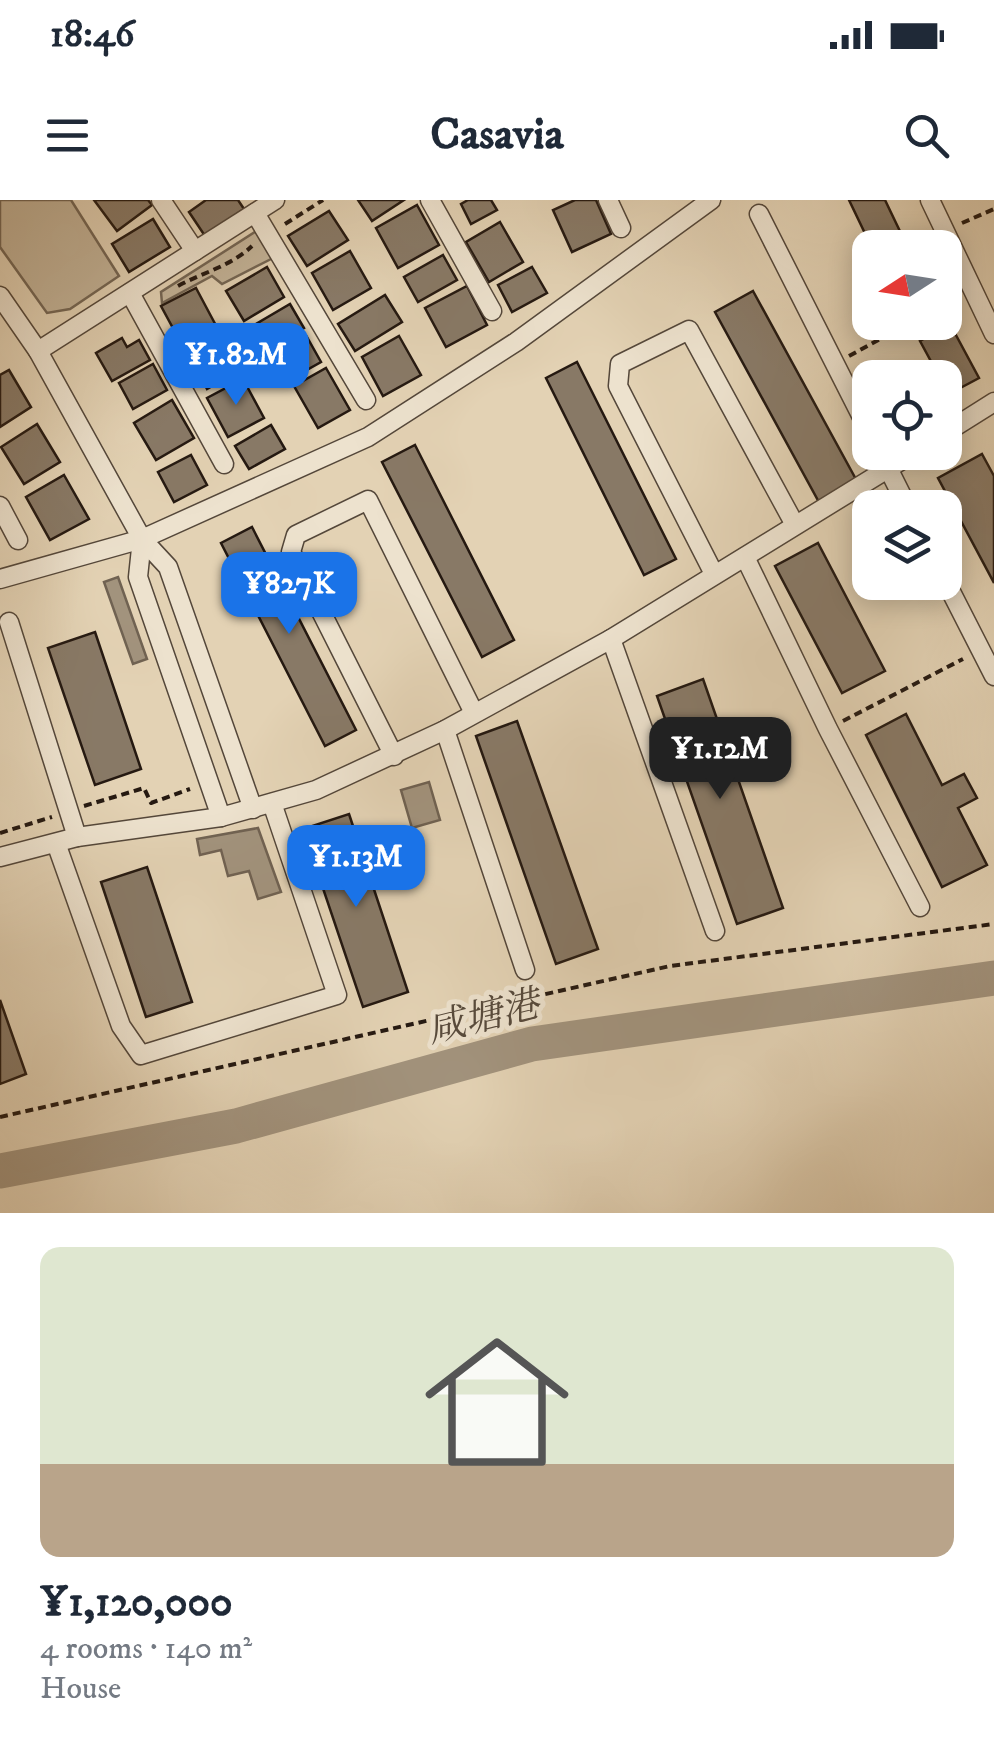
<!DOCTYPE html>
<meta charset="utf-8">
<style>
:root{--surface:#fff;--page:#f2f2f3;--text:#1f2937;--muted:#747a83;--line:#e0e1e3;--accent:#1a73e8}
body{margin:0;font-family:"IM FELL DW Pica","Noto Serif SC",serif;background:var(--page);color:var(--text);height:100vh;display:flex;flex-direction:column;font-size:38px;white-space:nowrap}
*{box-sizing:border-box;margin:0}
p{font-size:32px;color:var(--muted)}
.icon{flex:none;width:55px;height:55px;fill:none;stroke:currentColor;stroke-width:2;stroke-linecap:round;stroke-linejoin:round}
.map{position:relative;height:1013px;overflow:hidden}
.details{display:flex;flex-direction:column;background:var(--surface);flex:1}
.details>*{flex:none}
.needle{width:65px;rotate:258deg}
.tools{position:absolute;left:852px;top:30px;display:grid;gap:20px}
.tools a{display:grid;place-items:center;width:110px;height:110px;border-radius:20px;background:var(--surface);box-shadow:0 5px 25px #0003;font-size:50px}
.price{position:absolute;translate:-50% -85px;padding:0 22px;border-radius:20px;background:var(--accent);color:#fff;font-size:32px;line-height:65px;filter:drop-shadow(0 2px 5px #0008)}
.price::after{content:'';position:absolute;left:50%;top:60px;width:30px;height:22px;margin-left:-15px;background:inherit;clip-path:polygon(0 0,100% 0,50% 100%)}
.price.selected{background:#222;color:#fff}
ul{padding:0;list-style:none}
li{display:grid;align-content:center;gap:20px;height:530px;padding:0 40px}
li+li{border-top:2px solid var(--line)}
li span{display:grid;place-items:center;height:310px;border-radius:20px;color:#555}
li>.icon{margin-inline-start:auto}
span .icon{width:180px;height:180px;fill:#fffc;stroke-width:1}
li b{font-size:42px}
.status{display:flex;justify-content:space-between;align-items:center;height:70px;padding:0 50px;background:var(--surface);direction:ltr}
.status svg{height:28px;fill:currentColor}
header{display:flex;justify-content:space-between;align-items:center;height:130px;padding:0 40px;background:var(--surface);font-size:45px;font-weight:700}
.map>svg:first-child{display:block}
.green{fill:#c3b398;stroke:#746654;stroke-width:2.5}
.water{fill:#a2937d;stroke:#706252;stroke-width:2.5}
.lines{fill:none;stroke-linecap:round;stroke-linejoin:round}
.river{stroke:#a2937d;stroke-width:35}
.building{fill:#887966;stroke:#251911;stroke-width:2.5}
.minor-casing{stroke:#54473a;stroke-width:21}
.path{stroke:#251911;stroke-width:4;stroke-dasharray:8 5;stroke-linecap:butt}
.minor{stroke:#ede2ce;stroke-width:18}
.labels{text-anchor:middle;stroke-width:10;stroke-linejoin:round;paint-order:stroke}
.water-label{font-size:38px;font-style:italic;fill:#574a3c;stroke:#ede2ce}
</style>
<div class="status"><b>18:46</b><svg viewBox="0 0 49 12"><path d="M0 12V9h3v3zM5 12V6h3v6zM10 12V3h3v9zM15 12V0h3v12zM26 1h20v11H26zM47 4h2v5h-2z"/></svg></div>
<header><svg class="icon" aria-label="menu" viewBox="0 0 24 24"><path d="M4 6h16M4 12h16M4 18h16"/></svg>Casavia<svg class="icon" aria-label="search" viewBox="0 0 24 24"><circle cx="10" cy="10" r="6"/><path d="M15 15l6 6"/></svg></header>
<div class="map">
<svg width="994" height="1013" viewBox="0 0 994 1013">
<rect width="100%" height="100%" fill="#e3d2b4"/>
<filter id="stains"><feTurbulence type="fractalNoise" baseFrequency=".002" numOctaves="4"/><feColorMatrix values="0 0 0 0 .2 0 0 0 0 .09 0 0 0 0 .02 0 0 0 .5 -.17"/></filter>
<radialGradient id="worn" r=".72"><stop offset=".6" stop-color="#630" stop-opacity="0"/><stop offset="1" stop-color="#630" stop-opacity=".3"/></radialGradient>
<g class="green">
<path d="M0,0H71L119,76L70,109L47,113L0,47Z"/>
<path d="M258,30L273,58L222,84L212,76L162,103L161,92Z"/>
</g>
<g class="water">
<path d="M118,377L147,459L133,464L104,382Z"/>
<path d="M429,582L440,620L412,628L401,590Z"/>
<path d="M258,628L281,692L258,699L249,671L228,676L221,650L200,655L197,639Z"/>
</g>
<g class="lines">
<path class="river" d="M0,971L236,926L532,844L994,778"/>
</g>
<g class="building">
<path d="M94,0H148L152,5L117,31Z"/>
<path d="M206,0H238L244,9L205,36L189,12Z"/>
<path d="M358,0H404L372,21Z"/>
<path d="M468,0H491L497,10L471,24L461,4Z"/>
<path d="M575,0H596L611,34L572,52L553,10Z"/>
<path d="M849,0H885L908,48H872Z"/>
<path d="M417,5L439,45L398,68L376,28Z"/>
<path d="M329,11L348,40L307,66L288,36Z"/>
<path d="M153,19L170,47L129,72L112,44Z"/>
<path d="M500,22L523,62L489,82L466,42Z"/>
<path d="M350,51L371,88L333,110L312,73Z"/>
<path d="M443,55L457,80L418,102L404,77Z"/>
<path d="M267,67L284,97L244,121L226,91Z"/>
<path d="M532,67L547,93L512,112L498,85Z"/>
<path d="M467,86L487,125L446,147L425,108Z"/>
<path d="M196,88L221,135L187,154L161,106Z"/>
<path d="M753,91L858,283L820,304L715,112Z"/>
<path d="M385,95L402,122L355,151L338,124Z"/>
<path d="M290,104L304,128L270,148L256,124Z"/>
<path d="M950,124L979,178L949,194L945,178H940L920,141Z"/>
<path d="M399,136L421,175L383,196L362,157Z"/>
<path d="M307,137L321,162L287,181L273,156Z"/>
<path d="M122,138L127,147L139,140L150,160L112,181L96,153Z"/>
<path d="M233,139L244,157L228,166L233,174L207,189L202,179L194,184L185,167Z"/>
<path d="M577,162L676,359L644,375L546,178Z"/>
<path d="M153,164L167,190L133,209L119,183Z"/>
<path d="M326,168L350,210L318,228L294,186Z"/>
<path d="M9,170L31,207L0,227V175Z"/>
<path d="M243,179L264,218L228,237L207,198Z"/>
<path d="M172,200L194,238L156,260L134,223Z"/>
<path d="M37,224L60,262L24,284L1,247Z"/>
<path d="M271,225L285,249L249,269L235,246Z"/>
<path d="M415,245L514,440L482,457L382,262Z"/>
<path d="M982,254L994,276V383L938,278Z"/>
<path d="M191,255L207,285L174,302L158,272Z"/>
<path d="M64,275L89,319L50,340L26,297Z"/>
<path d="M252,327L356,530L325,546L221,343Z"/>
<path d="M818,343L885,471L842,493L775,366Z"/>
<path d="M95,432L141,569L95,585L48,448Z"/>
<path d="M703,479L783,708L737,724L657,496Z"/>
<path d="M906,514L942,585L964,574L977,598L958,608L987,665L942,687L866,535Z"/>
<path d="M517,521L598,749L556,764L476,536Z"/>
<path d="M349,614L408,792L363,807L303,629Z"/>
<path d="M147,667L192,802L146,817L101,682Z"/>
<path d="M0,800L26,874L0,884Z"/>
</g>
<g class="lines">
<g class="minor-casing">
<g id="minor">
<path d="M161,0L195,51"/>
<path d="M430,0L492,111"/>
<path d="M608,0L621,28"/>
<path d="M930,0L994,134"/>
<path d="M255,13L366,200"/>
<path d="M759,14L870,233"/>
<path d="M130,93L224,264"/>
<path d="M0,96L38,151L142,339L168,367L253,609"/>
<path d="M38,151L275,0"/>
<path d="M945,233L994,202"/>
<path d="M880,252L908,308"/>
<path d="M0,306L18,340"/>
<path d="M142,339L138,377L221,617"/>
<path d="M745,357L828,529L920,707"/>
<path d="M714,374L618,186L620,164L689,130L795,325"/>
<path d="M0,379L142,339L368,237L516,142L711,0"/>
<path d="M945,380L994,476"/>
<path d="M9,422L77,637"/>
<path d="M611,439L715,731"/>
<path d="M445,530L525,770"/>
<path d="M394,556L291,352L296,335L368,300L474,513"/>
<path d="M56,643L121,826L141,855L337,795L272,603"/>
<path d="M0,657L77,637L221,617L316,590L445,530L611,439L915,252"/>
</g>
</g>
<g class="path">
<path d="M962,23L994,9"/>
<path d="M285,24L323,0"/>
<path d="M178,86C204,72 231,66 252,46"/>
<path d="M945,104L958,97"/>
<path d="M849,156L911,122"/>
<path d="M843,521L963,459"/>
<path d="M84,606L144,588L151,603L190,589"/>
<path d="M0,633L52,617"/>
<path d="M0,917L670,766L994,724"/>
</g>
<use href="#minor" class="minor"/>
</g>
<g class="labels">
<g class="water-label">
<text transform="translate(483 816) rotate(-14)" y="13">咸塘港</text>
</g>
</g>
<rect width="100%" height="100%" filter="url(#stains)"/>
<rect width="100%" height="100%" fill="url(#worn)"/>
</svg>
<div class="tools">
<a><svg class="needle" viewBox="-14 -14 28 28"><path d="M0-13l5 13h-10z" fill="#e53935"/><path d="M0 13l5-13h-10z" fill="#747a83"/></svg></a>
<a><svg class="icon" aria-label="locate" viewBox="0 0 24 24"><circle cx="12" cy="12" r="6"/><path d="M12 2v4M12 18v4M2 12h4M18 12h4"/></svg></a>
<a><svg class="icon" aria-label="layers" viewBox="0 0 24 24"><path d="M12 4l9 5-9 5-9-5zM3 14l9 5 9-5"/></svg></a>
</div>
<b class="price" style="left:236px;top:208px">¥1.82M</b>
<b class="price" style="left:289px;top:437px">¥827K</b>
<b class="price selected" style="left:720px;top:602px">¥1.12M</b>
<b class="price" style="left:356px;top:710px">¥1.13M</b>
</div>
<section class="details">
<ul>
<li><span style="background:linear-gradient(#dfe7d0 70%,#b9a48a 0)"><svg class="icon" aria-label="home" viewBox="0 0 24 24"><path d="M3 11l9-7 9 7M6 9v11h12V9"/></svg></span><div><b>¥1,120,000</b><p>4 rooms · 140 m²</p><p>House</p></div></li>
</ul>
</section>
